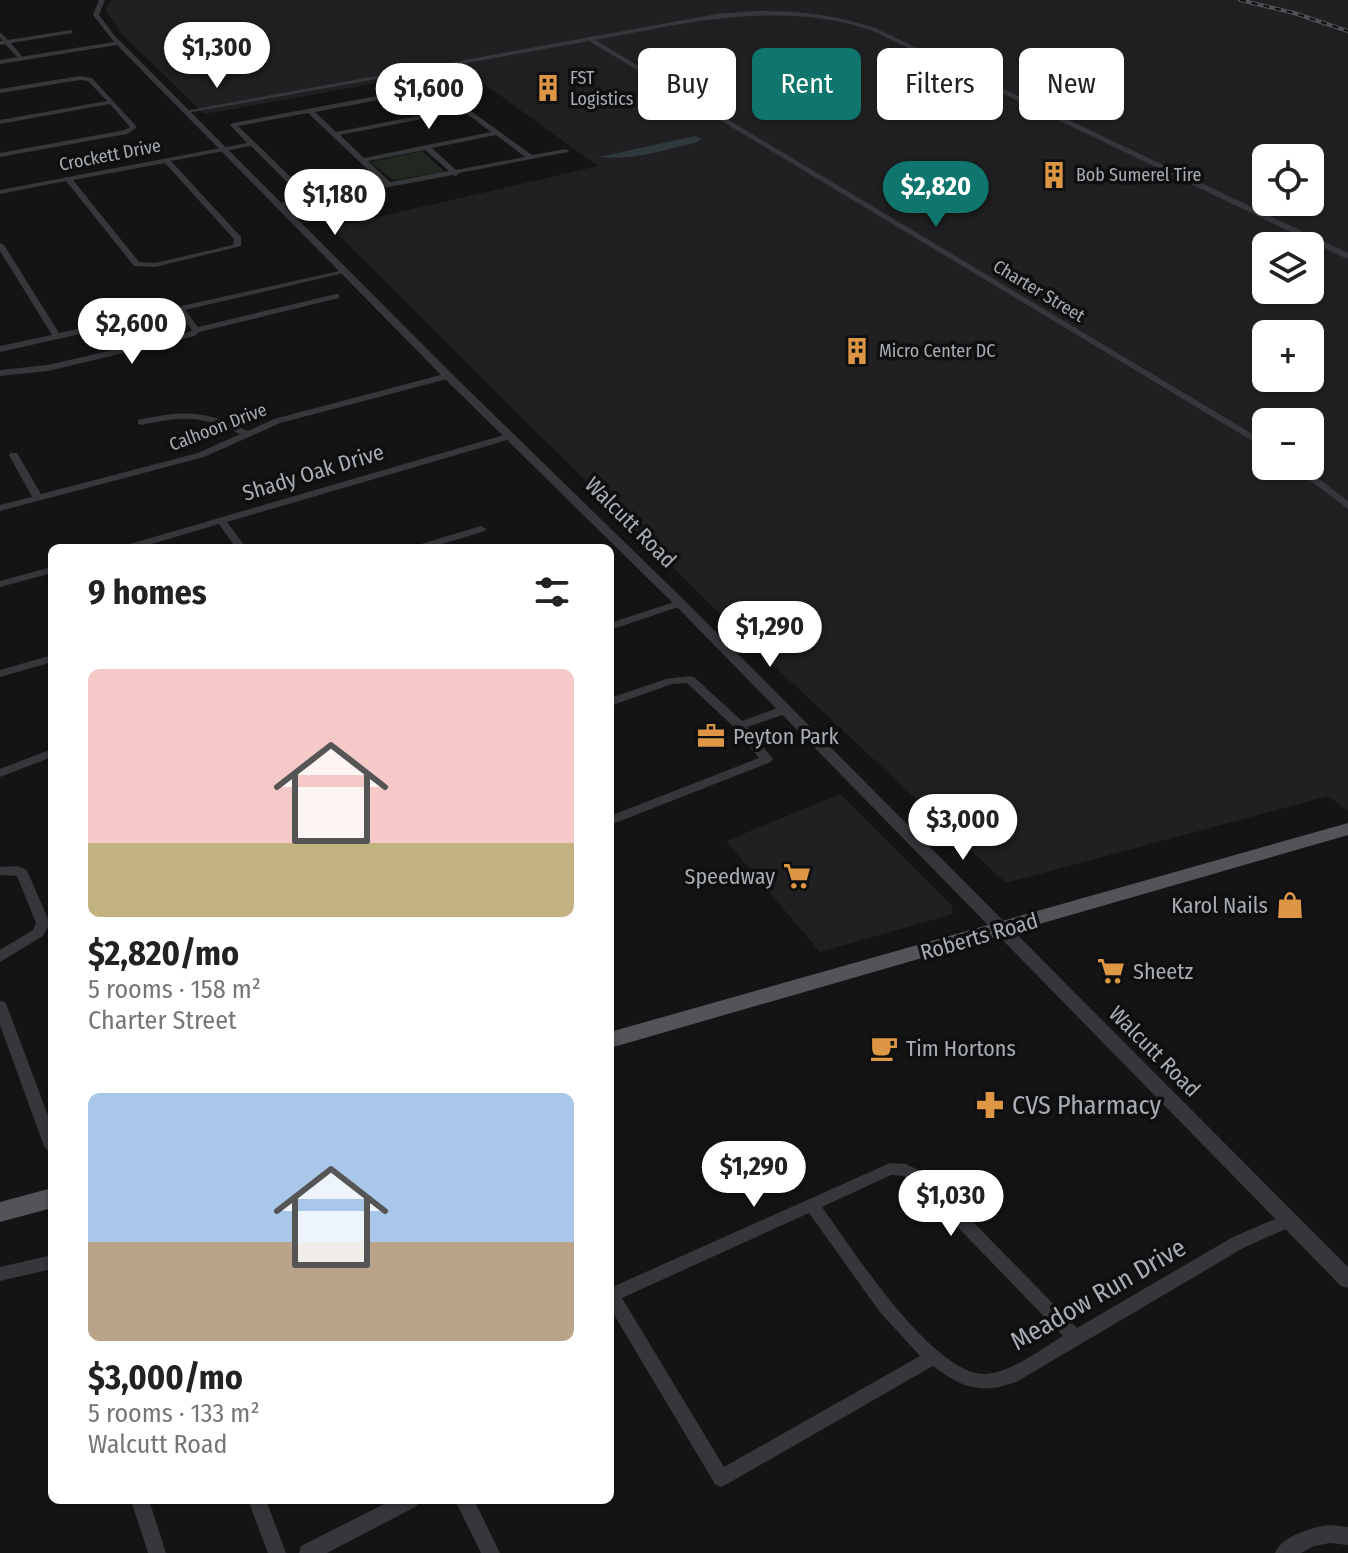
<!DOCTYPE html>
<meta charset="utf-8">
<style>
:root{--surface:#fff;--page:#f2f2f2;--text:#222;--muted:#767676;--accent:#0f766e}
body{margin:0;font-family:"Fira Sans Condensed",sans-serif;background:var(--page);color:var(--text);height:100vh;display:flex;flex-direction:column;font-size:30px;white-space:nowrap}
*{box-sizing:border-box;margin:0}
p{font-size:26px;color:var(--muted)}
.icon{flex:none;width:44px;height:44px;fill:none;stroke:currentColor;stroke-width:2;stroke-linecap:round;stroke-linejoin:round}
.map{position:relative;flex:1;overflow:hidden}
.drawer{position:absolute;left:48px;top:544px;width:566px;height:960px;display:flex;flex-direction:column;background:var(--surface);border-radius:12px;box-shadow:0 2px 6px #0004}
.drawer>*{flex:none}
.top-card{position:absolute;left:638px;top:48px;width:590px;height:72px;display:flex;gap:16px}
.fabs{position:absolute;left:1252px;top:144px;display:grid;gap:16px}
.fabs a{display:grid;place-items:center;width:72px;height:72px;border-radius:12px;background:var(--surface);box-shadow:0 2px 6px #0004;font-size:40px}
.price{position:absolute;translate:-50% -68px;padding:0 18px;border-radius:28px;background:#fff;color:#222;font-size:26px;line-height:52px;filter:drop-shadow(0 2px 4px #0008)}
.price::after{content:'';position:absolute;left:50%;top:48px;width:24px;height:18px;margin-left:-12px;background:inherit;clip-path:polygon(0 0,100% 0,50% 100%)}
.price.on{background:var(--accent);color:#fff}
ul{padding:0;list-style:none}
li{display:grid;align-content:center;gap:16px;height:424px;padding:0 40px}
li span{display:grid;place-items:center;height:248px;border-radius:12px;color:#555}
li>.icon{margin-inline-start:auto}
span .icon{width:144px;height:144px;fill:#fffc;stroke-width:1}
li b{font-size:34px}
h2{display:flex;justify-content:space-between;align-items:center;height:96px;padding:0 40px;font-size:34px}
.chip{padding:0 28px;border-radius:12px;background:var(--surface);box-shadow:0 2px 6px #0004;font-size:28px;line-height:72px}
.chip.on{background:var(--accent);color:#fff}
.map>svg:first-child{display:block}
.built{fill:#202022;fill-rule:evenodd}
.green{fill:#212821}
.water{fill:#2f383d}
.lines{fill:none;stroke-linecap:round;stroke-linejoin:round}
.minor{fill:#35373a;fill-rule:evenodd}
.tertiary{fill:#35373a;fill-rule:evenodd}
.primary{fill:#525459;fill-rule:evenodd}
.rail-casing{stroke:#4f5155;stroke-width:4}
.rail{stroke:#0f0f10;stroke-width:2;stroke-dasharray:6;stroke-linecap:butt}
.labels{text-anchor:middle;stroke-width:7;stroke-linejoin:round;paint-order:stroke}
.far-poi-label{font-size:18px;fill:#a7adb4;stroke:#0f0f10;text-anchor:start}
.far-street-label{font-size:18px;fill:#a7adb4;stroke:#0f0f10}
.street-label{font-size:22px;fill:#a7adb4;stroke:#0f0f10}
.poi-label{font-size:22px;fill:#a7adb4;stroke:#0f0f10;text-anchor:start}
.near-poi-label{font-size:26px;fill:#a7adb4;stroke:#0f0f10;text-anchor:start}
.near-street-label{font-size:26px;fill:#a7adb4;stroke:#0f0f10}
</style>
<div class="map">
<svg width="1348" height="1553" viewBox="0 0 1348 1553">
<rect width="100%" height="100%" fill="#141415"/>
<g class="built">
<path d="M111,0H1348V811L1328,796L1006,883L743,637L331,228L598,166L462,68L204,114L120,32L105,9ZM1266,158H1310V202H1266ZM1266,246H1310V290H1266ZM1266,334H1310V378H1266ZM1266,422H1310V466H1266Z"/>
<path d="M840,794L952,906L953,914L820,952L726,841Z"/>
</g>
<path class="green" d="M422,151L445,172L393,180L370,162Z"/>
<path class="water" d="M695,136L702,139L695,143C662,150 633,161 599,157Z"/>
<g class="lines">
<g class="minor">
<path d="M756,11C798,10 836,15 875,28L1348,253V258H1345L871,30C779,0 687,23 595,40L1266,442V449L589,41L187,113L184,111L717,14Z"/>
<path d="M71,30L73,33L11,43L24,59L21,61L5,44L0,45V41H3L0,38V32L8,40Z"/>
<path d="M80,76L92,78L136,126V128L127,134L0,157V153L125,130L130,127L110,104L0,124V120L107,101L88,81L80,80L0,93V89Z"/>
<path d="M468,79L470,82L439,88L532,155L566,149L569,151L568,152L459,173L456,176L453,175L282,207L278,205L279,203L304,199L251,146L171,161L241,237V246L155,267L134,266L66,181L0,194V190L247,143L231,126L230,125L233,123ZM432,90L458,108L336,132L315,112ZM463,111L491,132L364,158L340,135ZM308,113L383,184L311,197L238,126ZM496,135L525,157L456,170L432,148ZM425,150L449,171L390,182L368,161ZM165,163L234,239L233,245L155,263L139,262L73,180Z"/>
<path d="M0,243L4,245L59,333L344,270L348,272L185,310L198,327L336,294H339V298L199,332L195,336L48,371L0,376V370L48,365L189,332L192,330L178,312L0,352V346L52,335L0,251Z"/>
<path d="M448,373L451,374V378L280,423L204,457L0,511V505L32,497L9,455L11,453H17L41,494L198,453L240,434C200,415 184,416 141,425L138,424V420C184,410 204,410 248,431L274,419Z"/>
<path d="M511,433L516,436L514,438L227,522L246,548H236L219,524L138,548H122L123,546Z"/>
<path d="M1291,466H1302L1348,501V509Z"/>
<path d="M481,526L486,529L485,531L429,548H413L414,546Z"/>
<path d="M52,567V573L0,587V581Z"/>
<path d="M680,600L684,601L685,603L684,605L610,630V623Z"/>
<path d="M52,655V662L0,677V670Z"/>
<path d="M690,676L694,677L742,721L780,707H788L790,710L788,713L747,727L773,759L771,762L610,825V816L759,758L736,729L687,683L672,684L610,706V698L666,679Z"/>
<path d="M52,749V757L0,777V769Z"/>
<path d="M17,866L27,870L28,873L50,923L43,936L0,962V950L33,930L36,923L17,876L0,875V867Z"/>
<path d="M0,1001L5,1002L7,1006L52,1126V1152L47,1150L44,1146L0,1025Z"/>
<path d="M890,1163L906,1164L925,1173L1077,1328L1233,1237L1289,1213L1295,1215L1297,1220L1295,1225L1245,1247L1018,1381C983,1395 963,1389 933,1366L727,1484L721,1487L715,1484L610,1308V1288ZM891,1175L904,1176L915,1183L1063,1336C1041,1349 1012,1372 986,1374C933,1376 851,1247 822,1207ZM809,1213L879,1311L920,1356L724,1467L622,1298Z"/>
<path d="M52,1255V1269L0,1281V1267Z"/>
<path d="M131,1500H149L166,1553H148Z"/>
<path d="M248,1500H266L286,1553H268Z"/>
<path d="M392,1500H420L417,1506L327,1553H299L301,1546Z"/>
<path d="M455,1500H474L500,1553H481Z"/>
<path d="M1330,1525L1348,1527V1545L1330,1543L1314,1546L1301,1553H1275C1282,1536 1312,1527 1330,1525Z"/>
</g>
<path class="tertiary" d="M99,0H105L99,15L115,36L452,374L684,600L1348,1267V1288L1341,1286L676,606L444,378L117,45L0,64V60L114,42L93,15Z"/>
<g class="primary">
<path d="M1348,823V835L610,1048V1032Z"/>
<path d="M52,1188V1208L0,1222V1202Z"/>
</g>
<g class="rail-casing">
<path id="rail" d="M1240,0L1294,13L1348,31"/>
</g>
<use href="#rail" class="rail"/>
</g>
<defs>
<g id="building-bare" transform="scale(2.16)"><path d="M-4-6H4V6H1V3H-1V6H-4ZM-2.5-4.3h1.7v1.8h-1.7ZM.8-4.3h1.7v1.8H.8ZM-2.5-1h1.7V.8h-1.7ZM.8-1h1.7V.8H.8Z" fill="#dd9644" stroke="#0f0f10" stroke-width="2.5" paint-order="stroke"/></g>
<g id="office-bare" transform="scale(2.16)"><path d="M-6-3h4V-5.5h4V-3h4V5H-6ZM-1-4.5V-3h2v-1.5ZM-6 0V1H6V0Z" fill="#dd9644" stroke="#0f0f10" stroke-width="2.5" paint-order="stroke"/></g>
<g id="supermarket-bare" transform="scale(2.16)"><path d="M-6-5.5h2.5l.6 2H6L4.5 2H-2.5L-4.4-4H-6ZM-1.5 3.2a1.3 1.3 0 1 0 .1 0ZM3 3.2a1.3 1.3 0 1 0 .1 0Z" fill="#dd9644" stroke="#0f0f10" stroke-width="2.5" paint-order="stroke"/></g>
<g id="shop-bare" transform="scale(2.16)"><path d="M-5-2.5h2.3a2.7 3.5 0 0 1 5.4 0H5L5.5 6h-11ZM-1.5-2.5h3a1.5 2.3 0 0 0-3 0Z" fill="#dd9644" stroke="#0f0f10" stroke-width="2.5" paint-order="stroke"/></g>
<g id="cafe-bare" transform="scale(2.16)"><path d="M-5.5-4.5H6V0H3Q3 3.5 0 3.5H-2.5Q-5.5 3.5-5.5 0ZM3-3.2v2h1.7v-2ZM-6 4.5H4V6H-6Z" fill="#dd9644" stroke="#0f0f10" stroke-width="2.5" paint-order="stroke"/></g>
<g id="pharmacy-bare" transform="scale(2.16)"><path d="M-2-6h4v4h4v4h-4v4h-4v-4h-4v-4h4Z" fill="#dd9644" stroke="#0f0f10" stroke-width="2.5" paint-order="stroke"/></g>
</defs>
<g fill-rule="evenodd">
<use href="#building-bare" x="548" y="88"/>
<use href="#building-bare" x="1054" y="175"/>
<use href="#building-bare" x="857" y="351"/>
<use href="#office-bare" x="711" y="736"/>
<use href="#supermarket-bare" x="797" y="876"/>
<use href="#shop-bare" x="1290" y="905"/>
<use href="#supermarket-bare" x="1111" y="971"/>
<use href="#cafe-bare" x="884" y="1048"/>
<use href="#pharmacy-bare" x="990" y="1105"/>
</g>
<g class="labels">
<g class="far-poi-label">
<text x="570" y="84">FST<tspan x="570" dy="21">Logistics</tspan></text>
<text x="1076" y="181">Bob Sumerel Tire</text>
<text x="879" y="357">Micro Center DC</text>
</g>
<g class="far-street-label">
<text transform="translate(110 155) rotate(-11)" y="6">Crockett Drive</text>
<text transform="translate(1039 291) rotate(31)" y="6">Charter Street</text>
<text transform="translate(218 427) rotate(-21)" y="6">Calhoon Drive</text>
</g>
<g class="street-label">
<text transform="translate(313 472) rotate(-17)" y="8">Shady Oak Drive</text>
<text transform="translate(631 522) rotate(45)" y="8">Walcutt Road</text>
<text transform="translate(979 936) rotate(-16)" y="8">Roberts Road</text>
<text transform="translate(1155 1051) rotate(45)" y="8">Walcutt Road</text>
</g>
<g class="poi-label">
<text x="733" y="744">Peyton Park</text>
<text x="775" y="884" text-anchor="end">Speedway</text>
<text x="1268" y="913" text-anchor="end">Karol Nails</text>
<text x="1133" y="979">Sheetz</text>
<text x="906" y="1056">Tim Hortons</text>
</g>
<g class="near-poi-label">
<text x="1012" y="1114">CVS Pharmacy</text>
</g>
<g class="near-street-label">
<text transform="translate(1098 1294) rotate(-30)" y="9">Meadow Run Drive</text>
</g>
</g>
</svg>
<div class="fabs">
<a><svg class="icon" aria-label="locate" viewBox="0 0 24 24"><circle cx="12" cy="12" r="6"/><path d="M12 2v4M12 18v4M2 12h4M18 12h4"/></svg></a>
<a><svg class="icon" aria-label="layers" viewBox="0 0 24 24"><path d="M12 4l9 5-9 5-9-5zM3 14l9 5 9-5"/></svg></a>
<a>+</a>
<a>−</a>
</div>
<b class="price" style="left:217px;top:90px">$1,300</b>
<b class="price" style="left:429px;top:131px">$1,600</b>
<b class="price on" style="left:936px;top:229px">$2,820</b>
<b class="price" style="left:335px;top:237px">$1,180</b>
<b class="price" style="left:132px;top:366px">$2,600</b>
<b class="price" style="left:770px;top:669px">$1,290</b>
<b class="price" style="left:963px;top:862px">$3,000</b>
<b class="price" style="left:754px;top:1209px">$1,290</b>
<b class="price" style="left:951px;top:1238px">$1,030</b>
<div class="top-card">
<a class="chip">Buy</a>
<a class="chip on">Rent</a>
<a class="chip">Filters</a>
<a class="chip">New</a>
</div>
<section class="drawer">
<h2>9 homes<svg class="icon" aria-label="filters" viewBox="0 0 24 24"><path d="M4 7h16M4 17h16"/><circle cx="9" cy="7" r="2"/><circle cx="15" cy="17" r="2"/></svg></h2>
<ul>
<li><span style="background:linear-gradient(#f6c9c9 70%,#c2b280 0)"><svg class="icon" aria-label="home" viewBox="0 0 24 24"><path d="M3 11l9-7 9 7M6 9v11h12V9"/></svg></span><div><b>$2,820/mo</b><p>5 rooms · 158 m²</p><p>Charter Street</p></div></li>
<li><span style="background:linear-gradient(#a9c7e8 60%,#b9a48a 0)"><svg class="icon" aria-label="home" viewBox="0 0 24 24"><path d="M3 11l9-7 9 7M6 9v11h12V9"/></svg></span><div><b>$3,000/mo</b><p>5 rooms · 133 m²</p><p>Walcutt Road</p></div></li>
</ul>
</section>
</div>
